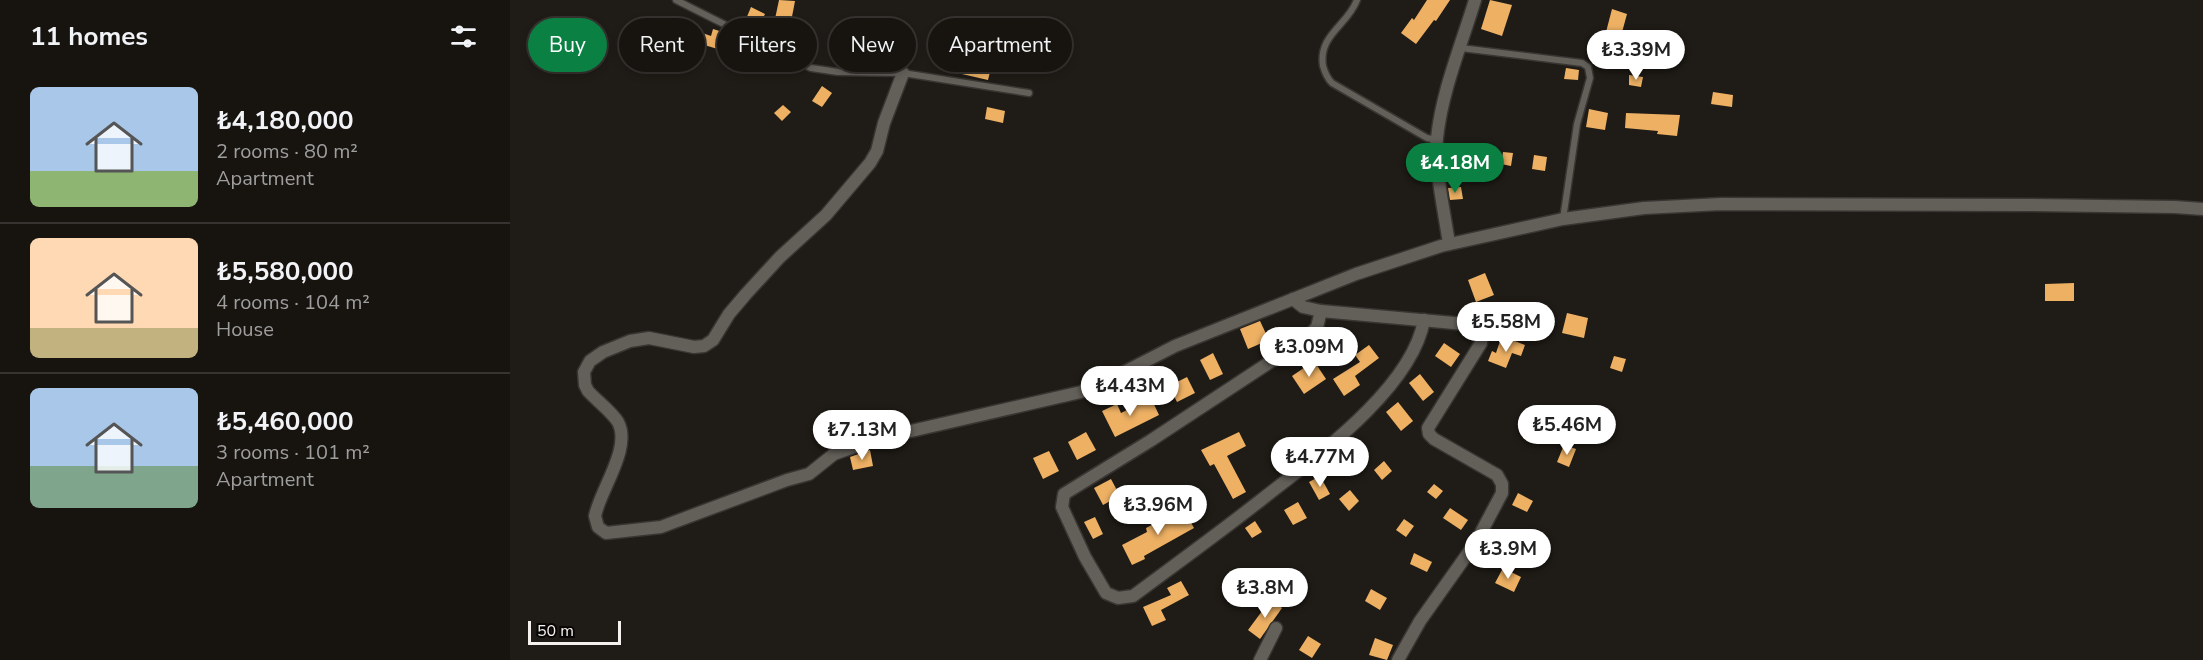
<!DOCTYPE html>
<meta charset="utf-8">
<style>
:root{--surface:#171410;--page:#24211e;--text:#f1f3f6;--muted:#9e9e9f;--line:#363330;--accent:#0b8043}
body{margin:0;font-family:"Nunito Sans",sans-serif;background:var(--page);color:var(--text);height:100vh;display:flex;flex-direction:column;font-size:22px;white-space:nowrap}
*{box-sizing:border-box;margin:0}
p{font-size:20px;color:var(--muted)}
.icon{flex:none;width:33px;height:33px;fill:none;stroke:currentColor;stroke-width:2;stroke-linecap:round;stroke-linejoin:round}
.map{position:relative;flex:1;overflow:hidden}
.details{display:flex;flex-direction:column;background:var(--surface);width:510px}
.details>*{flex:none}
.guide{position:absolute;left:18px;top:18px;width:570px;height:54px;display:flex;gap:12px}
.scale{position:absolute;left:18px;bottom:15px;width:93px;box-sizing:border-box;padding-left:6px;border:3px solid #f4f1ee;border-top:0;font-size:16px;line-height:21px;white-space:nowrap;color:#f4f1ee;-webkit-text-stroke:4px #080605;paint-order:stroke}
.price{position:absolute;translate:-50% -51px;padding:0 14px;border-radius:21px;background:#fff;color:#222;font-size:20px;line-height:39px;filter:drop-shadow(0 2px 3px #0008)}
.price::after{content:'';position:absolute;left:50%;top:36px;width:18px;height:14px;margin-left:-9px;background:inherit;clip-path:polygon(0 0,100% 0,50% 100%)}
.price.on{background:var(--accent);color:#fff}
ul{padding:0;list-style:none}
li{display:flex;align-items:center;gap:18px;height:150px;padding:0 30px}
li+li{border-top:2px solid var(--line)}
li span{display:grid;place-items:center;flex:none;width:168px;height:120px;border-radius:9px;color:#555}
li>.icon{margin-inline-start:auto}
span .icon{width:72px;height:72px;fill:#fffc;stroke-width:1}
li b{font-size:26px}
h2{display:flex;justify-content:space-between;align-items:center;height:72px;padding:0 30px;font-size:26px}
.chip{padding:0 21px;border-radius:27px;background:var(--surface);box-shadow:0 3px 9px #0003,0 0 0 2px var(--line);font-size:21px;line-height:54px}
.chip.on{background:var(--accent);color:#fff}
main{display:flex;flex:1;min-height:0}
.map>svg:first-child{display:block}
.building{fill:#eeb164}
.lines{fill:none;stroke-linecap:round;stroke-linejoin:round}
.service-casing{stroke:#383532;stroke-width:9}
.minor-casing{stroke:#383532;stroke-width:15}
.service{stroke:#635f59;stroke-width:6}
.minor{stroke:#635f59;stroke-width:12}
</style>
<main>
<section class="details">
<h2>11 homes<svg class="icon" aria-label="filters" viewBox="0 0 24 24"><path d="M4 7h16M4 17h16"/><circle cx="9" cy="7" r="2"/><circle cx="15" cy="17" r="2"/></svg></h2>
<ul>
<li><span style="background:linear-gradient(#a9c7e8 70%,#8fb573 0)"><svg class="icon" aria-label="home" viewBox="0 0 24 24"><path d="M3 11l9-7 9 7M6 9v11h12V9"/></svg></span><div><b>₺4,180,000</b><p>2 rooms · 80 m²</p><p>Apartment</p></div></li>
<li><span style="background:linear-gradient(#ffd9b3 75%,#c2b280 0)"><svg class="icon" aria-label="home" viewBox="0 0 24 24"><path d="M3 11l9-7 9 7M6 9v11h12V9"/></svg></span><div><b>₺5,580,000</b><p>4 rooms · 104 m²</p><p>House</p></div></li>
<li><span style="background:linear-gradient(#a9c7e8 65%,#7fa58c 0)"><svg class="icon" aria-label="home" viewBox="0 0 24 24"><path d="M3 11l9-7 9 7M6 9v11h12V9"/></svg></span><div><b>₺5,460,000</b><p>3 rooms · 101 m²</p><p>Apartment</p></div></li>
</ul>
</section>
<div class="map">
<svg width="1693" height="660" viewBox="0 0 1693 660">
<rect width="100%" height="100%" fill="#1f1b16"/>
<g class="building">
<path d="M269,0L285,1L281,22L265,19Z"/>
<path d="M917,0H940L926,21L924,20L906,44L891,33L902,18L904,20Z"/>
<path d="M980,0L1002,5L992,36L971,29Z"/>
<path d="M241,7L255,14L247,30L234,24Z"/>
<path d="M1102,9L1117,14L1111,36L1096,32Z"/>
<path d="M348,19L358,22L355,34L345,31Z"/>
<path d="M175,27L201,36L203,29L216,33L211,50L181,41L180,43L170,40Z"/>
<path d="M146,29L156,32L152,45L142,42Z"/>
<path d="M443,54L457,58L456,61L481,68L478,80L439,71Z"/>
<path d="M1056,68L1069,70L1068,80L1054,79Z"/>
<path d="M1119,75L1133,77L1131,87L1119,85Z"/>
<path d="M312,86L322,93L312,107L302,101Z"/>
<path d="M1203,92L1223,95L1222,107L1201,104Z"/>
<path d="M273,105L281,112L272,121L264,113Z"/>
<path d="M477,107L495,111L493,123L475,119Z"/>
<path d="M1079,109L1098,113L1095,130L1076,127Z"/>
<path d="M1116,113L1170,115L1167,136L1147,134L1148,131L1115,128Z"/>
<path d="M993,152L1003,153L1001,166L991,164Z"/>
<path d="M1024,155L1037,157L1035,171L1022,169Z"/>
<path d="M951,159L954,173L944,175L941,161Z"/>
<path d="M951,187L953,199L940,200L938,188Z"/>
<path d="M975,273L984,295L966,302L958,280Z"/>
<path d="M1564,283V301H1535V284Z"/>
<path d="M1057,313L1078,318L1074,338L1052,333Z"/>
<path d="M750,321L759,340L738,349L730,329Z"/>
<path d="M1002,340L1015,345L1011,356L1002,353L996,368L978,361L982,351L986,353L990,341L1000,344Z"/>
<path d="M934,343L950,354L941,367L925,356Z"/>
<path d="M859,345L869,358L845,376L850,385L834,396L823,379L850,362L845,355Z"/>
<path d="M703,353L713,374L700,380L690,360Z"/>
<path d="M1104,356L1116,359L1112,372L1100,368Z"/>
<path d="M804,361L816,379L794,394L782,376Z"/>
<path d="M910,374L924,392L913,401L899,383Z"/>
<path d="M677,377L685,393L667,402L659,386Z"/>
<path d="M641,398L649,415L605,437L592,411L607,404L611,413Z"/>
<path d="M888,402L903,421L891,431L876,412Z"/>
<path d="M576,432L586,450L567,460L558,442Z"/>
<path d="M729,432L736,446L717,456L736,492L723,499L704,464L700,466L691,450Z"/>
<path d="M1054,445L1066,449L1059,467L1047,462Z"/>
<path d="M360,450L363,466L343,470L340,457Z"/>
<path d="M539,451L549,471L533,479L523,458Z"/>
<path d="M838,451L849,470L837,476L827,457Z"/>
<path d="M874,461L882,471L872,480L864,470Z"/>
<path d="M810,476L820,494L809,500L799,482Z"/>
<path d="M601,479L610,496L593,505L584,488Z"/>
<path d="M924,484L933,491L926,499L917,492Z"/>
<path d="M840,490L849,501L839,511L829,499Z"/>
<path d="M634,492L642,504L629,512L621,500Z"/>
<path d="M1008,493L1023,501L1017,512L1002,505Z"/>
<path d="M788,502L797,518L783,525L774,510Z"/>
<path d="M673,508L684,528L634,556L635,559L622,565L612,545L637,532L636,528Z"/>
<path d="M940,508L958,520L951,530L933,518Z"/>
<path d="M585,517L593,534L583,539L574,522Z"/>
<path d="M894,519L904,526L896,537L886,530Z"/>
<path d="M745,521L752,532L742,538L735,528Z"/>
<path d="M904,553L922,562L917,572L900,564Z"/>
<path d="M993,568L1011,577L1004,592L985,583Z"/>
<path d="M671,581L679,595L651,610L656,620L642,626L633,607L661,595L657,588Z"/>
<path d="M861,589L877,598L870,610L855,601Z"/>
<path d="M761,599L772,608L750,639L738,630Z"/>
<path d="M798,636L811,644L802,658L789,650Z"/>
<path d="M865,638L883,645L877,660L859,655Z"/>
</g>
<g class="lines">
<g class="service-casing">
<g id="service">
<path d="M166,0L301,68L328,72L393,73L519,93"/>
<path d="M847,0C838,25 808,35 813,66C815,73 817,78 822,83L917,138L926,140"/>
<path d="M951,48L1072,63L1078,67L1080,78L1067,124L1053,219"/>
</g>
</g>
<g class="minor-casing">
<g id="minor">
<path d="M393,73L374,123L367,151L360,163L316,215L270,257L236,294L219,314L203,340L194,346L184,347L139,338L120,341L93,352L80,361L74,372L75,385L78,391C87,401 101,411 108,422C122,448 90,490 85,516L88,527L96,533L151,527L277,480L299,474L324,454L366,439L571,392L593,383L665,346L846,274L931,246L1053,219L1134,208L1211,204L1517,205L1665,207L1693,209"/>
<path d="M939,244C935,215 924,167 927,138C932,91 951,46 965,0"/>
<path d="M783,299L793,307L811,311L966,325L972,333L971,343L918,428L919,434L924,439L987,475L992,484V493L966,542L910,621L888,660"/>
<path d="M811,311L807,327L798,337L640,441L554,494L552,507L575,557L596,593L608,598L623,596C666,564 709,533 751,500C803,459 902,389 914,320"/>
<path d="M750,660L766,628"/>
</g>
</g>
<use href="#service" class="service"/>
<use href="#minor" class="minor"/>
</g>
</svg>
<div class="scale">50 m</div>
<b class="price" style="left:1126px;top:81px">₺3.39M</b>
<b class="price on" style="left:945px;top:194px">₺4.18M</b>
<b class="price" style="left:996px;top:353px">₺5.58M</b>
<b class="price" style="left:799px;top:378px">₺3.09M</b>
<b class="price" style="left:620px;top:417px">₺4.43M</b>
<b class="price" style="left:1057px;top:456px">₺5.46M</b>
<b class="price" style="left:352px;top:461px">₺7.13M</b>
<b class="price" style="left:810px;top:488px">₺4.77M</b>
<b class="price" style="left:648px;top:536px">₺3.96M</b>
<b class="price" style="left:998px;top:580px">₺3.9M</b>
<b class="price" style="left:755px;top:619px">₺3.8M</b>
<div class="guide">
<a class="chip on">Buy</a>
<a class="chip">Rent</a>
<a class="chip">Filters</a>
<a class="chip">New</a>
<a class="chip">Apartment</a>
</div>
</div>
</main>
